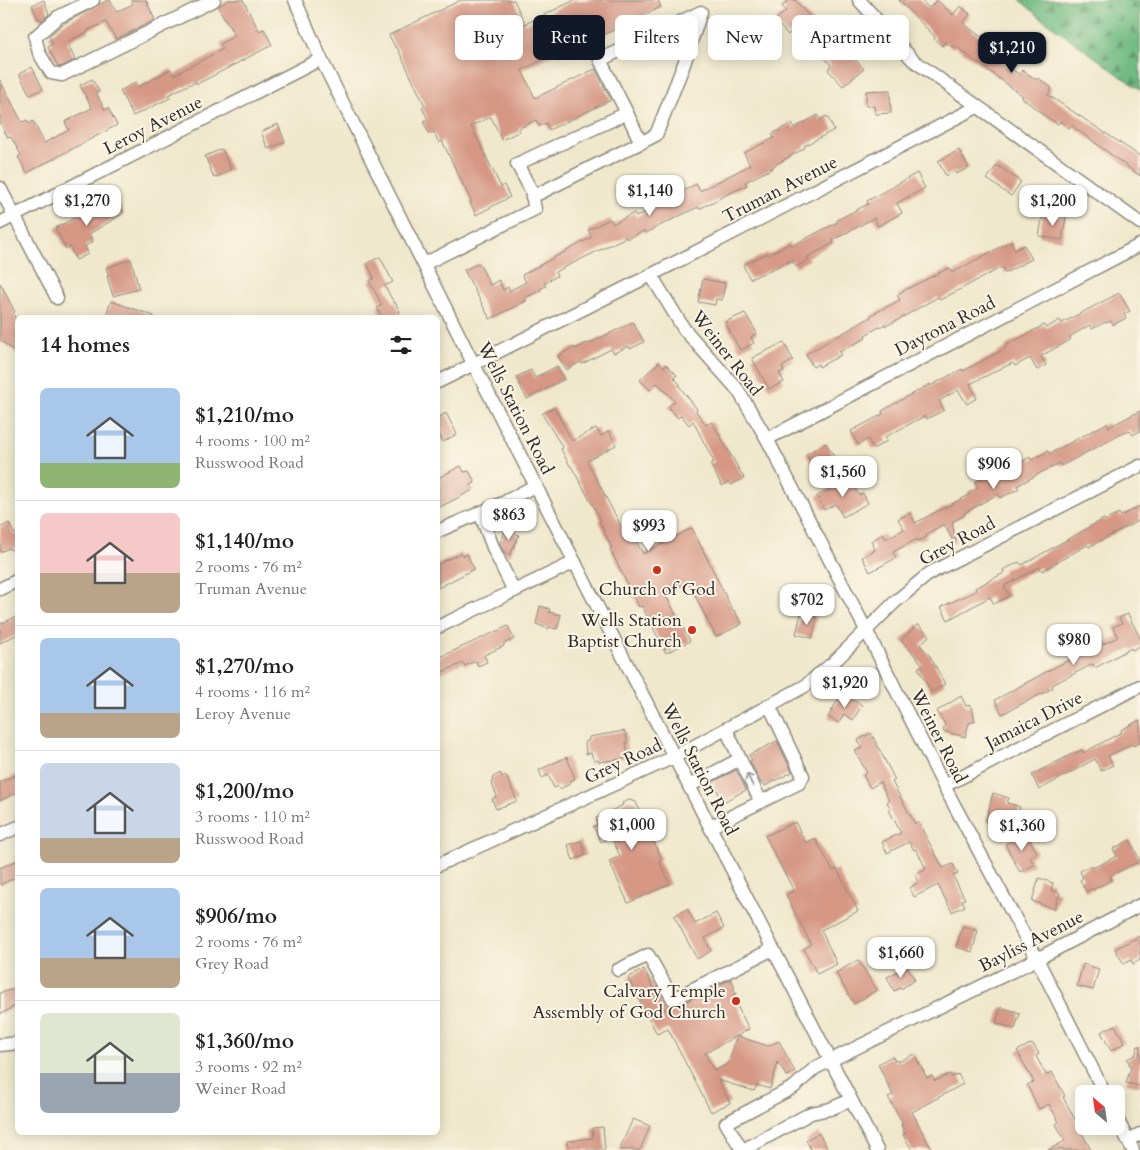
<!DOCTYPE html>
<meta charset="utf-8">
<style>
:root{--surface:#fff;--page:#f2f2f2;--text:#202124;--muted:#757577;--line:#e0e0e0;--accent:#111827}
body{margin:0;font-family:Cardo,serif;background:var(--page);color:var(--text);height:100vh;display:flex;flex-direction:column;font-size:19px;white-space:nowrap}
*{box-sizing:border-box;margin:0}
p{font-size:16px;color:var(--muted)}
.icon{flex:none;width:28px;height:28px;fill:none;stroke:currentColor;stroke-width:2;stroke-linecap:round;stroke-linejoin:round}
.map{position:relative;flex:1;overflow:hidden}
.side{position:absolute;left:15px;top:315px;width:425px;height:820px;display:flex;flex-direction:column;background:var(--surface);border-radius:8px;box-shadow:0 2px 12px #0003}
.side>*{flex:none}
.hud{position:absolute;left:455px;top:15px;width:475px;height:45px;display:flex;gap:10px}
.needle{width:32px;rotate:331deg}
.controls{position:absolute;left:1075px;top:1085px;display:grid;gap:10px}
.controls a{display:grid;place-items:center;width:50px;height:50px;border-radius:8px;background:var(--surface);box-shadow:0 2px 12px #0003;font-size:25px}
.price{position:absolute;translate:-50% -42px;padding:0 11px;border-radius:10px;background:#fff;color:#222;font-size:16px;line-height:32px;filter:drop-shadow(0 1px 2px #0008)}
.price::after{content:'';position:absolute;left:50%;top:30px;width:15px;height:11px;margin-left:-8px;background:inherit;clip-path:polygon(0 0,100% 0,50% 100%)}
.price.on{background:var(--accent);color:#fff}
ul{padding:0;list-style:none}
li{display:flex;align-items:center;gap:15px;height:125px;padding:0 25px}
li+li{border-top:1px solid var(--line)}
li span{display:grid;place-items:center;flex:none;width:140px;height:100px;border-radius:8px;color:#555}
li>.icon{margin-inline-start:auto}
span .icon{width:60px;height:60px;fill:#fffc;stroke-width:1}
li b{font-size:21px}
h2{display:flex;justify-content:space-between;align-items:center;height:60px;padding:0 25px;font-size:21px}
.pill{padding:0 18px;border-radius:8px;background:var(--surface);box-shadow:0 2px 12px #0003;font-size:18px;line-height:45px}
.pill.on{background:var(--accent);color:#fff}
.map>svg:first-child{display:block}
.forest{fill:url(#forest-firs);stroke:#4e7356}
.building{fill:#d69785;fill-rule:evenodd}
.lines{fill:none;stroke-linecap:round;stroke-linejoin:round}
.minor-casing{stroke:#8d8a7c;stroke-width:15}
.minor{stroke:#fff;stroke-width:12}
.oneway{stroke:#a0a0a0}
.poi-dot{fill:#c8321e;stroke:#fcf5e5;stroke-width:2}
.labels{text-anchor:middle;stroke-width:4;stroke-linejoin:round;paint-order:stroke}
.street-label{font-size:18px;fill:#2b2b2b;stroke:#fcf5e5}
.poi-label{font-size:18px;fill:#2b2b2b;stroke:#fcf5e5;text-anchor:end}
</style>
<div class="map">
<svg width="1140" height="1150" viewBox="0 0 1140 1150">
<defs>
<pattern id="forest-firs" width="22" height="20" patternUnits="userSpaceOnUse" patternTransform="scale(1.25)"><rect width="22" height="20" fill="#71bb82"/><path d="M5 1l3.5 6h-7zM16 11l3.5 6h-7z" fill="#5d986b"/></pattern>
</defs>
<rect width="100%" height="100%" fill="#fcf5e5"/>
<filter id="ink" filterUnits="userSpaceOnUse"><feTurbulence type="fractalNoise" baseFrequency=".02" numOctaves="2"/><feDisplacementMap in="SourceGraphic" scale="10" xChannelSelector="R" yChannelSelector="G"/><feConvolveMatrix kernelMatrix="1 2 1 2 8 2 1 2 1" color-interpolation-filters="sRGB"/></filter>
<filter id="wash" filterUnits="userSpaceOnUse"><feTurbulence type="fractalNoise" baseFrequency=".0096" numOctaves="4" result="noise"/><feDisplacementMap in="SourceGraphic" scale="20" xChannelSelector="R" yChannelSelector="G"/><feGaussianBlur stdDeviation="1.12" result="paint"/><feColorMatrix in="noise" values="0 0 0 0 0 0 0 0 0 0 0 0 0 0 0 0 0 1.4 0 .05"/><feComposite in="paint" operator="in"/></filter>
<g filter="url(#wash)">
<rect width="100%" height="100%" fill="#efe8cc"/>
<path class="forest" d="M1020,0H1140V90L1041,18Z"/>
<g id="blocks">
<g class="building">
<path d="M44,0L49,14L42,21L40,18L38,19L32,5Z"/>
<path d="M108,0H110L116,12L133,4L131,0H146L155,20L116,39L106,22L88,30L89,31L67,42L75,60L61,67L58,66L48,47L53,44L49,36L63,24Z"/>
<path d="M228,0H243L259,31L264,29L272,45L197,84L196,82L188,85L168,95L170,98L133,116L120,91L136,82L138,87L171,69L174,75L223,49L220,44L235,36L218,7Z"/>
<path d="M461,0H514L525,24L575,0H658L661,7L560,56L558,52L522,70L535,98L595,69L611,100L549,130L546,123L539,126L536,120L518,129L520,131L502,140L491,117L471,126L501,187L504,185L510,197L476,215L470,202L471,201L442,141L439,143L434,132L429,134L423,121L428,119L422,108L425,106L397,47H395L389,35Z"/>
<path d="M789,0H795L821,30L825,27L864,69L843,86L828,70L831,65L811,42L808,45L794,29L788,35L775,20L786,11L782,6Z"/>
<path d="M899,0H921L929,8L937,0L953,15L960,6L970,14L963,23L981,37L983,35L1004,51L998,59L1020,75L1022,70L1036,80L1038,78L1052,88L1048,95L1140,156V176L1071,125L1069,128L1060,121L1058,124L1044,115L1022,98L1023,96L955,46L953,48L945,42L942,46L934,39L935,37Z"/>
<path d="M32,67L43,89L30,95L19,74Z"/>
<path d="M92,79L99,91L96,93L105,110L108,108L117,125L27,173L18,157L21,155L11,137L8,138L0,122V80L22,122L27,120L29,124L33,121L44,143L69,130L65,122L92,108L80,85Z"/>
<path d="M890,90L891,113L876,114L875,112L874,106H866V91Z"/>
<path d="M818,115L820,120L827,116L834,130L804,146L805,148L773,166V168L745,182L747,185L726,195L699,209L698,207L645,233L644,231L627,239L626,237L555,272L557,276L544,283L546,286L540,289L541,290L525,298L526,301L490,319L464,270L479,263L490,285L499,280L503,290L508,287L509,291L526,282L522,275L592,237L588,230L610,219L613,224L634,213L636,217L654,208L652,204L674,191L676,195L696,184L700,191L750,165L744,153L774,138L772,134L792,123L794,128Z"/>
<path d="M278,124L285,142L268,149L261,132Z"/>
<path d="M222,149L231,170L214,178L205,156Z"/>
<path d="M959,150L969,168L956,174L955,171L946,176L938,161Z"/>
<path d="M997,165L1021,182L1011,196L987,179Z"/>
<path d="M917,173L925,188L897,203L902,213L878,226L874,218L833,240L834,243L807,257L809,260L796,267L792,260L750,279L743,265L767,253L768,255L790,243L791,246L799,242L838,222L837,220L868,204L867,201Z"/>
<path d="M116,199L124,213L89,234L93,242L85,246L88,254L76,260L70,247L66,249L55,228L107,201L108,203Z"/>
<path d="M1043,214L1066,217L1062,240L1039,236Z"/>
<path d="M1011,241L1015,250L1024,245L1032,259L1005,273L1002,267L940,300L938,297L896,321L886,326L885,324L865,335L866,338L839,352L841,355L819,367L818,364L813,367L806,354L871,317V315L900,300L897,295L903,291L949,268L952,273Z"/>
<path d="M380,257L393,282L385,286L394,303L395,302L400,312L398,313L401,318H382L377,308L382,305L369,281L374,278L367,263Z"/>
<path d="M131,259L139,289L113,296L107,276H109L106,268Z"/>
<path d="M703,279L725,283L722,300L716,299L715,305L698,302Z"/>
<path d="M0,283L15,312L13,314L18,323V354L0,340Z"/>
<path d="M1119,293L1130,311L1124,314L1126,318L1113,325L1111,321L1106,323L1105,322L1092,329L1090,325L1069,337L1071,339L1070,340L1041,356L1046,365L1037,370L1030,358L1015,366L1013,363L1004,367L970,384L977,398L967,404L958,390L939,401L944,410L927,419L925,416L885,437L887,441L873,449L868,439L858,445L851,431L883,414L882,411L894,404L930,384V386L962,369L963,371L982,361L1006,348L1005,346L1044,325L1046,328L1060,320L1062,323Z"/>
<path d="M111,301L154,316V318H105Z"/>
<path d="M745,313L757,333L751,337L754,343L740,350L725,322Z"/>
<path d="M633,322L644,342L630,349L629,346L614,353L611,349L582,364L580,362L566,370L558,356L574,347L575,349L587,343L588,344Z"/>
<path d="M784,342L793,360L782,367L784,371L779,373L784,382L769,389L752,358Z"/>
<path d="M659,362L664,367L666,364L677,375L674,378L680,384L679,386L697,409L696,411L706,425L712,422L744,478L731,485L729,482L722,486L710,464L714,462L693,421L689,425L681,415L678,418L668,407L675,401L657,383L650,390L640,380Z"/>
<path d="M557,366L564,379L527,399L516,377L531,370L535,378Z"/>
<path d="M554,407L572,441L596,428L601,436L609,431L616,445L587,461L622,528L628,525L643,554L692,528L733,611L734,610L742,624L716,637L688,582L665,594L690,641L666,653L642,606L639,607L610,549L612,548L599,521L601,520L571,466H570L562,451L561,449L563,448L542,414Z"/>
<path d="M1140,411V431L1133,435L1129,430L1061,466L1060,463L1042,472L1017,486L1019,489L1000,498L998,494L964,513L965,515L952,522L956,542L954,543L944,524L925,535L927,537L918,541L917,539L893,552L896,558L870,572L862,557L875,550L871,541L883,534L886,539L904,529L898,519L910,513L915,523L969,495L968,493L978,488L975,482L1002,467L1000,463L1009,457L1014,466L1030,457L1031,460L1048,451L1049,454L1107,423L1109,427Z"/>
<path d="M446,413L457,434L443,442L438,432V418Z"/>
<path d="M826,443L834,457L814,468L806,454Z"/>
<path d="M461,466L464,472L469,471L474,480L475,483L470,485L473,490L438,508V478Z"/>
<path d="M850,479L859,495L863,493L868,503L843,517L836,504L824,510L817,496Z"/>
<path d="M1140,506V520L1089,547L1087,545L1042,571L1040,567L1004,586L1009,596L994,604L990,597L948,620L941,607L976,591L975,588L1004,573L1003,570L1019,562L1022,565L1104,519L1105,521L1119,513L1121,516Z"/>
<path d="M9,523L14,534L18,532V547L10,550L9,548L0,552V528Z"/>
<path d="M506,529L519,535L510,555L504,552L500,543Z"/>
<path d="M461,553L463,556L467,554L474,569L438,588V564Z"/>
<path d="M540,606L550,609L549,612L561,615L557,629L549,627L548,629L536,624Z"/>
<path d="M801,614L817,617L812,638L796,634Z"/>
<path d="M1128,614L1140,638V646L1132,650L1131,648L1095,668L1093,664L1052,685L1053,688L1002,714L995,700L1057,666L1118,637L1113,627L1122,623L1119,618Z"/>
<path d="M18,616V634L0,643V624Z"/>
<path d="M918,624L929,636L920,645L930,656L945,684L931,692L918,668L923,665L901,640Z"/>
<path d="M508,626L514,639L503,644L504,646L484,655L487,662L478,666L476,661L465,666L463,663L438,674V658Z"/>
<path d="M841,694L862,705L853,720L844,714L839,723L828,717Z"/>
<path d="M961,696L966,706L971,705L975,721L969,723L965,737L943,731L945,724L937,711Z"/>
<path d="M1140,720V743L1133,746L1132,744L1108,756L1113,765L1101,771L1095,759L1039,790L1032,775L1072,754L1082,750L1083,753L1122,732L1121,730Z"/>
<path d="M624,731L626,733L627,742H626L628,758L599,762L598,760L594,761L591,753L586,754L585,742L589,740V737Z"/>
<path d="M871,733L895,780L892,782L915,824L918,822L943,868L953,864L958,874L953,876L965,899L962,900L965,906L952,912L938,885L914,897L910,888L919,882L916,875L926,869L916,849L914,850L909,842L887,853L882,842L901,833L889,810L891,809L887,802L889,801L880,782L870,788L863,775L867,773L855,751L862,748L858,740Z"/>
<path d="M777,741L792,772L765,786L763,782L761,783L750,761L752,760L749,755Z"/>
<path d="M567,757L575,779L570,781V784L560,789L558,786L554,788L548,775L542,778L539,770Z"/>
<path d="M736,770L746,790L723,802L713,782Z"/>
<path d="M500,773L503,777L506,776L517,801L496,809L492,799L497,796L491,782L493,781L492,778Z"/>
<path d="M18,774V792L0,801V782Z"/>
<path d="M993,793L1009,798L1007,803L1020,807L1013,829L986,821Z"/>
<path d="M629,800L636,802L661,858L659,860L670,884L628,903L609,861L620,856L611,837L601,842L593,826L597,825L596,818L623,805L622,803Z"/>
<path d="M795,822L806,843L815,838L833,871L837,869L858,911L821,930L837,964L817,974L804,949L811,944L786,895L794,891L765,836Z"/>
<path d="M1026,833L1037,853L1030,857L1034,865L1020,872L1005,844Z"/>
<path d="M1130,840L1140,861L1110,876L1112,880L1092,890L1091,889L1086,892L1080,880L1083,878L1080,871L1092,865L1093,868L1117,856L1113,849Z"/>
<path d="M581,841L586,855L573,860L568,845Z"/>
<path d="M18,860V876L0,885V868Z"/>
<path d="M1039,878L1053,883L1051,890L1060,893L1054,909L1032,901Z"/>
<path d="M687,909L695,924L716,913L724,928L705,938L711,951L697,959L674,916Z"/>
<path d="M963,926L978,931L972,952L956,947Z"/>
<path d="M1140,936V960L1133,964L1131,960L1124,964L1115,949Z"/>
<path d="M858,960L877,990L854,1004L836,973Z"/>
<path d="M1083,964L1099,969L1093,990L1077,986Z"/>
<path d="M907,966L915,980L901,989L900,988L894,991L887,977Z"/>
<path d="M644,969L665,1010L677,1006L731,979L735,987L733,988L736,994L732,996L749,1029L737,1036L768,1046L779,1041L795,1072L786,1076L778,1062L770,1089L757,1085L754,1091L718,1080L730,1103L711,1112L668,1029L657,1034L628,978ZM737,1036L728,1064L714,1071L705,1053Z"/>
<path d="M18,988V1005L0,1014V993Z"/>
<path d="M1001,1007L1020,1013L1015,1029L996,1023Z"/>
<path d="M1115,1025L1125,1043L1111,1051L1101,1032Z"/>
<path d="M1030,1044V1045L1033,1044L1039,1054L1036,1056L1046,1075L1052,1072L1065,1096L1063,1097L1091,1150H1048L1065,1141L1056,1124L1059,1122L1049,1104L1039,1109L1027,1085L1034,1082L1017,1051Z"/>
<path d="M1138,1046H1140V1086L1126,1083L1131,1067L1127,1059L1135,1055Z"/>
<path d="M914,1054L927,1078L932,1076L935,1081L950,1074L952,1077L958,1074L963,1084L912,1112L932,1150H912L903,1135L905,1134L901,1125L903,1124L888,1097L893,1095L878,1064L892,1056L895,1061L897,1060L898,1062Z"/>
<path d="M633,1119L650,1126L640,1150H619Z"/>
<path d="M603,1127L605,1150H569L567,1141L593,1138L592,1128Z"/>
<path d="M819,1133L828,1150H811L806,1140Z"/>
</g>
</g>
</g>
<g filter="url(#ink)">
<use href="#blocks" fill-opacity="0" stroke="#8d8a7c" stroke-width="1"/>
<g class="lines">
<g class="minor-casing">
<g id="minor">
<path d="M93,0L58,17L35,37L39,53L51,73L62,75L214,0"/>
<path d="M295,0L321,59L474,365L710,827L877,1150"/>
<path d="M859,0L913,60L1140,223"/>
<path d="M627,113L641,143"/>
<path d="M0,188L57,298"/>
<path d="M0,223L321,59"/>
<path d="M424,264L535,209L531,190L517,164L627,113L600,60L701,12L684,64L656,135L532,197"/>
<path d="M651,275L684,329L738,390L767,439L866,630L944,786L1037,959L1105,1094"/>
<path d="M438,382L651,275L977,107"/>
<path d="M767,439L1140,245"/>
<path d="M480,513L494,550L514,591"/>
<path d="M438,531L503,503L536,485"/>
<path d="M0,589L18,580"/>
<path d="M438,627L575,562"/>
<path d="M740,759L761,802"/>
<path d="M689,786L740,759L726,729"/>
<path d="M944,786L1140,686"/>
<path d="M710,827L799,783L803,776L769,705"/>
<path d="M0,835L18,827"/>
<path d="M438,865L674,757L805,686L833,663L895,602L930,573L1140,466"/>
<path d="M618,970L648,955L673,999L773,949"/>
<path d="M0,1045L18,1043"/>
<path d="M1116,1117L1133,1150"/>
<path d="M1128,1140L1140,1134"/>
<path d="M742,1150L726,1123L794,1087L815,1068L1037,959L1140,905"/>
<path d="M743,1150L811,1113L830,1109L851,1100"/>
</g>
</g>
<use href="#minor" class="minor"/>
</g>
<defs><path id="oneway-shaft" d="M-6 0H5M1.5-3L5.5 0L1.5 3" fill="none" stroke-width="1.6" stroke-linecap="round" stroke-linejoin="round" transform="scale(1.25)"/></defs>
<use class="oneway" href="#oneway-shaft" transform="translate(750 780) rotate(-116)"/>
</g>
<g class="poi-dot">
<circle cx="657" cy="570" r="5"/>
<circle cx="692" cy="630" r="5"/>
<circle cx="736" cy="1001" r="5"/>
</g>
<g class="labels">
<g class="street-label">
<text transform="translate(153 125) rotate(-27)" y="6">Leroy Avenue</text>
<text transform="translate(780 189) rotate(-27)" y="6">Truman Avenue</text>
<text transform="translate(945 326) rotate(-27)" y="6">Daytona Road</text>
<text transform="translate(727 353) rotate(52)" y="6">Weiner Road</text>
<text transform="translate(516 408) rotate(63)" y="6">Wells Station Road</text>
<text transform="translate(957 541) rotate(-28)" y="6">Grey Road</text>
<text transform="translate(1034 720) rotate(-27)" y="6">Jamaica Drive</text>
<text transform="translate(939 736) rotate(63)" y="6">Weiner Road</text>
<text transform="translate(623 761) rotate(-25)" y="6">Grey Road</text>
<text transform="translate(700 769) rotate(63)" y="6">Wells Station Road</text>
<text transform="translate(1031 941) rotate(-27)" y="6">Bayliss Avenue</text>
</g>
<g class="poi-label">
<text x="657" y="595" text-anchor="middle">Church of God</text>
<text x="682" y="626">Wells Station<tspan x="682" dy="21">Baptist Church</tspan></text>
<text x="726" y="997">Calvary Temple<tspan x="726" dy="21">Assembly of God Church</tspan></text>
</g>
</g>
</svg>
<div class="controls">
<a><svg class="needle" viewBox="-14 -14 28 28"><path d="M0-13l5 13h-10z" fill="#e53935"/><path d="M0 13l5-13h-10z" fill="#757577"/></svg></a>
</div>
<b class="price on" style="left:1012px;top:74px">$1,210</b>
<b class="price" style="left:650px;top:217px">$1,140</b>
<b class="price" style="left:87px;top:227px">$1,270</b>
<b class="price" style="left:1053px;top:227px">$1,200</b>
<b class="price" style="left:994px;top:490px">$906</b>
<b class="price" style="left:843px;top:498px">$1,560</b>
<b class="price" style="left:509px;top:541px">$863</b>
<b class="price" style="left:649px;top:552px">$993</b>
<b class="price" style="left:807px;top:626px">$702</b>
<b class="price" style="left:1074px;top:666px">$980</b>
<b class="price" style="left:845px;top:709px">$1,920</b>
<b class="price" style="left:632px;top:851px">$1,000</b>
<b class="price" style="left:1022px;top:852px">$1,360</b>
<b class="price" style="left:901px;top:979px">$1,660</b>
<div class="hud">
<a class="pill">Buy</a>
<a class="pill on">Rent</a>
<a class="pill">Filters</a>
<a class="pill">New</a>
<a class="pill">Apartment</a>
</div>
<section class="side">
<h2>14 homes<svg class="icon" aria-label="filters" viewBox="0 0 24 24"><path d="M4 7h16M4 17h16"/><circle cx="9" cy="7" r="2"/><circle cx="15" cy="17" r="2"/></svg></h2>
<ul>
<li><span style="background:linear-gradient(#a9c7e8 75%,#8fb573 0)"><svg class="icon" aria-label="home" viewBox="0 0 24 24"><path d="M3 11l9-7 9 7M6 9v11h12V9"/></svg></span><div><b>$1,210/mo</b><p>4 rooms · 100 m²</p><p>Russwood Road</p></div></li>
<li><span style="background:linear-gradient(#f6c9c9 60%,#b9a48a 0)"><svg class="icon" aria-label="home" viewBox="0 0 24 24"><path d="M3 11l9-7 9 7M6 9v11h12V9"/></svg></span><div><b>$1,140/mo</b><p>2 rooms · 76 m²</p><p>Truman Avenue</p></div></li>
<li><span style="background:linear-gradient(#a9c7e8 75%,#b9a48a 0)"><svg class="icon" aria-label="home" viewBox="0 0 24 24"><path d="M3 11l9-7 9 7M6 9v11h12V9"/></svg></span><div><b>$1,270/mo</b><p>4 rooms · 116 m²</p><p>Leroy Avenue</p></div></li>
<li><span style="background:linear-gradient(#c9d6e8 75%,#b9a48a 0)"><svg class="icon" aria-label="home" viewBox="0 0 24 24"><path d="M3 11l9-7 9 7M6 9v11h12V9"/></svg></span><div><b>$1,200/mo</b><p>3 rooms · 110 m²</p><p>Russwood Road</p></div></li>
<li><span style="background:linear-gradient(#a9c7e8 70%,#b9a48a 0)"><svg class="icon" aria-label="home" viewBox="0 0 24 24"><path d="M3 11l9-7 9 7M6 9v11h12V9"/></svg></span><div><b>$906/mo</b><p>2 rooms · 76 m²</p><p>Grey Road</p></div></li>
<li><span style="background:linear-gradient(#dfe7d0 60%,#9aa5b1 0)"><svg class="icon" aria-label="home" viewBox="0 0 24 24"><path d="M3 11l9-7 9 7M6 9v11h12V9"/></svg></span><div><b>$1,360/mo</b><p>3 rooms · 92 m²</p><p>Weiner Road</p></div></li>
</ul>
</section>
</div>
